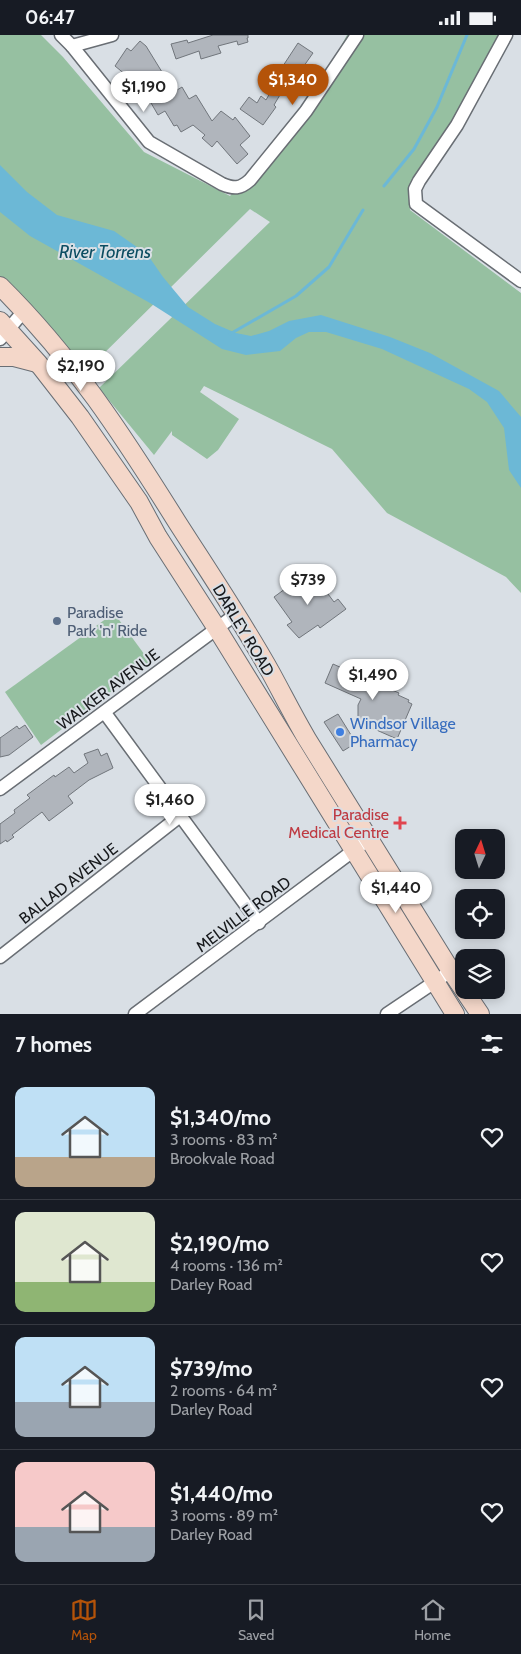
<!DOCTYPE html>
<meta charset="utf-8">
<style>
:root{--surface:#171b24;--page:#20242c;--text:#f1f3f6;--muted:#9ea1a6;--line:#363941;--accent:#b45309}
body{margin:0;font-family:Cabin,sans-serif;background:var(--page);color:var(--text);height:100vh;display:flex;flex-direction:column;font-size:19px;white-space:nowrap}
*{box-sizing:border-box;margin:0}
p{font-size:16px;color:var(--muted)}
.icon{flex:none;width:28px;height:28px;fill:none;stroke:currentColor;stroke-width:2;stroke-linecap:round;stroke-linejoin:round}
.map{position:relative;height:979px;overflow:hidden}
.details{display:flex;flex-direction:column;background:var(--surface);flex:1}
.details>*{flex:none}
.needle{width:32px;rotate:4deg}
.controls{position:absolute;left:455px;top:794px;display:grid;gap:10px}
.controls a{display:grid;place-items:center;width:50px;height:50px;border-radius:10px;background:var(--surface);box-shadow:0 2px 12px #0003;font-size:25px}
.price{position:absolute;translate:-50% -42px;padding:0 11px;border-radius:18px;background:#fff;color:#222;font-size:16px;line-height:32px;filter:drop-shadow(0 1px 2px #0008)}
.price::after{content:'';position:absolute;left:50%;top:30px;width:15px;height:11px;margin-left:-8px;background:inherit;clip-path:polygon(0 0,100% 0,50% 100%)}
.price.on{background:var(--accent);color:#fff}
ul{padding:0;list-style:none}
li{display:flex;align-items:center;gap:15px;height:125px;padding:0 15px}
li+li{border-top:1px solid var(--line)}
li span{display:grid;place-items:center;flex:none;width:140px;height:100px;border-radius:10px;color:#555}
li>.icon{margin-inline-start:auto}
span .icon{width:60px;height:60px;fill:#fffc;stroke-width:1}
li b{font-size:21px}
h2{display:flex;justify-content:space-between;align-items:center;height:60px;padding:0 15px;font-size:21px}
.status{display:flex;justify-content:space-between;align-items:center;height:35px;padding:0 25px;background:var(--surface);direction:ltr}
.status svg{height:14px;fill:currentColor}
.tab-bar{display:flex;justify-content:space-around;align-items:center;height:70px;border-top:1px solid var(--line);background:var(--surface);font-size:14px;color:var(--muted)}
.tab-bar a{display:grid;justify-items:center;gap:2px}
.tab-bar .on{color:var(--accent)}
.map>svg:first-child{display:block}
.green{fill:#96c0a1}
.water{fill:#6cb8d6}
.lines{fill:none;stroke-linecap:round;stroke-linejoin:round}
.stream{stroke:#6cb8d6;stroke-width:3}
.building{fill:#b0b5bc;stroke:#71767c}
.minor-casing{stroke:#696e74;stroke-width:15}
.secondary-casing{stroke:#696e74;stroke-width:20}
.minor{stroke:#fff;stroke-width:12}
.secondary{stroke:#f4d7c9;stroke-width:18}
.service-dot{fill:#5c6f8a;stroke:#d9dfe5;stroke-width:2}
.shop-dot{fill:#3f7fe0;stroke:#d9dfe5;stroke-width:2}
.health-dot{fill:#e0444e;stroke:#d9dfe5;stroke-width:2}
.labels{text-anchor:middle;stroke-width:4;stroke-linejoin:round;paint-order:stroke}
.service-label{font-size:16px;fill:#4e5e75;stroke:#d9dfe5;text-anchor:start}
.street-label{font-size:16px;fill:#17191c;stroke:#d9dfe5}
.shop-label{font-size:16px;fill:#366cbe;stroke:#d9dfe5;text-anchor:start}
.health-label{font-size:16px;fill:#be3a42;stroke:#d9dfe5;text-anchor:end}
.water-label{font-size:18px;font-style:italic;fill:#0c4d62;stroke:#d9dfe5}
</style>
<div class="status"><b>06:47</b><svg viewBox="0 0 49 12"><path d="M0 12V9h3v3zM5 12V6h3v6zM10 12V3h3v9zM15 12V0h3v12zM26 1h20v11H26zM47 4h2v5h-2z"/></svg></div>
<div class="map">
<svg width="521" height="979" viewBox="0 0 521 979">
<rect width="100%" height="100%" fill="#d9dfe5"/>
<g class="green">
<path d="M0,0H41L63,22L144,117L230,161L306,76L347,0H499L452,86L410,155L409,162L410,175L521,258V558L506,542L387,478L332,414L204,351L200,357L239,384L218,415L207,424L172,400V396L154,420L99,353L270,187L250,174L84,338L0,241Z"/>
<path d="M114,578L150,627L41,710L5,657Z"/>
</g>
<path class="water" d="M0,130L27,157L57,180L114,196L147,219L163,242L188,272L215,289L236,298L251,301L269,296L289,286L321,280L390,302L430,318L499,356L521,382V453L509,435L504,393L487,367L469,354L382,314L326,297H309L296,303L280,316L246,320L222,314L150,268L30,201L0,177Z"/>
<g class="lines">
<g class="stream">
<path d="M384,151L414,114L437,72L467,0"/>
<path d="M230,299L296,261L329,232L363,175"/>
</g>
</g>
<g class="building">
<path d="M213,0H248V3H247L248,7L238,10L237,6L218,11L221,18L201,24L199,16L176,24L171,9L187,5L188,8Z"/>
<path d="M140,6L146,11L162,37L153,42L164,59L168,57L169,60L182,52L189,64L196,60L212,86L221,76L233,85L235,82L250,101L240,110L248,119L237,129L217,106L212,112L202,103L205,100L193,90L181,97L177,90L174,91L165,76L158,80L147,61L141,65L126,40L115,31L127,13L131,16Z"/>
<path d="M298,8L313,18L287,55L284,53L274,70L276,72L263,90L240,74L249,62L257,68L261,61L266,65L275,49L266,43L272,33L279,37Z"/>
<path d="M304,540L310,548L316,543L334,567L338,564L346,574L320,593L318,590L299,603L287,590L292,587L274,562Z"/>
<path d="M333,629L369,645L371,642L379,645L378,649L399,658L398,660L409,665L408,667L412,669L397,704L365,690L366,688L358,684V670L361,664L325,648Z"/>
<path d="M338,679L356,708L343,716L324,687Z"/>
<path d="M25,690L33,702L9,720L0,722V703L17,691L19,694Z"/>
<path d="M98,714L101,721L107,718L113,733L89,745L68,761L73,768L49,786L42,777L12,800L14,802L7,807L6,805L0,809V789L15,778L14,775L30,763L27,760L54,740L55,742L69,732L74,738L88,728L84,719Z"/>
</g>
<g class="lines">
<g class="minor-casing">
<g id="minor">
<path d="M61,0L72,11L149,107L222,149C234,154 240,154 250,145L306,76L357,0"/>
<path d="M506,0L457,90L419,146L415,154L416,169L521,246"/>
<path d="M72,11L112,0"/>
<path d="M0,304L24,276"/>
<path d="M105,678L259,888"/>
<path d="M0,754L235,580"/>
<path d="M0,922L180,781"/>
<path d="M135,979L369,804"/>
<path d="M387,979L451,936"/>
</g>
</g>
<g class="secondary-casing">
<g id="secondary">
<path d="M0,251C72,322 124,402 177,487C209,537 242,586 271,638C283,660 294,682 307,704L451,936L480,979"/>
<path d="M0,286L38,328L80,382L139,467L158,502L216,592L455,979"/>
<path d="M0,322H14L37,328"/>
</g>
</g>
<use href="#minor" class="minor"/>
<use href="#secondary" class="secondary"/>
</g>
<circle class="service-dot" cx="57" cy="586" r="5"/>
<circle class="shop-dot" cx="340" cy="697" r="5"/>
<path class="health-dot" d="M397.5 780.5h5v5h5v5h-5v5h-5v-5h-5v-5h5z"/>
<g class="labels">
<g class="service-label">
<text x="67" y="583">Paradise<tspan x="67" dy="18">Park 'n' Ride</tspan></text>
</g>
<g class="street-label">
<text transform="translate(244 595) rotate(59)" y="6">DARLEY ROAD</text>
<text transform="translate(108 654) rotate(-37)" y="6">WALKER AVENUE</text>
<text transform="translate(68 848) rotate(-38)" y="6">BALLAD AVENUE</text>
<text transform="translate(243 879) rotate(-37)" y="6">MELVILLE ROAD</text>
</g>
<g class="shop-label">
<text x="350" y="694">Windsor Village<tspan x="350" dy="18">Pharmacy</tspan></text>
</g>
<g class="health-label">
<text x="389" y="785">Paradise<tspan x="389" dy="18">Medical Centre</tspan></text>
</g>
<g class="water-label">
<text x="105" y="223">River Torrens</text>
</g>
</g>
</svg>
<div class="controls">
<a><svg class="needle" viewBox="-14 -14 28 28"><path d="M0-13l5 13h-10z" fill="#e53935"/><path d="M0 13l5-13h-10z" fill="#9ea1a6"/></svg></a>
<a><svg class="icon" aria-label="locate" viewBox="0 0 24 24"><circle cx="12" cy="12" r="6"/><path d="M12 2v4M12 18v4M2 12h4M18 12h4"/></svg></a>
<a><svg class="icon" aria-label="layers" viewBox="0 0 24 24"><path d="M12 4l9 5-9 5-9-5zM3 14l9 5 9-5"/></svg></a>
</div>
<b class="price on" style="left:293px;top:71px">$1,340</b>
<b class="price" style="left:144px;top:78px">$1,190</b>
<b class="price" style="left:81px;top:357px">$2,190</b>
<b class="price" style="left:308px;top:571px">$739</b>
<b class="price" style="left:373px;top:666px">$1,490</b>
<b class="price" style="left:170px;top:791px">$1,460</b>
<b class="price" style="left:396px;top:879px">$1,440</b>
</div>
<section class="details">
<h2>7 homes<svg class="icon" aria-label="filters" viewBox="0 0 24 24"><path d="M4 7h16M4 17h16"/><circle cx="9" cy="7" r="2"/><circle cx="15" cy="17" r="2"/></svg></h2>
<ul>
<li><span style="background:linear-gradient(#bfe0f5 70%,#b9a48a 0)"><svg class="icon" aria-label="home" viewBox="0 0 24 24"><path d="M3 11l9-7 9 7M6 9v11h12V9"/></svg></span><div><b>$1,340/mo</b><p>3 rooms · 83 m²</p><p>Brookvale Road</p></div><svg class="icon" aria-label="heart" viewBox="0 0 24 24"><path d="M12 20l-8-8c-3-5 5-10 8-4 3-6 11-1 8 4z"/></svg></li>
<li><span style="background:linear-gradient(#dfe7d0 70%,#8fb573 0)"><svg class="icon" aria-label="home" viewBox="0 0 24 24"><path d="M3 11l9-7 9 7M6 9v11h12V9"/></svg></span><div><b>$2,190/mo</b><p>4 rooms · 136 m²</p><p>Darley Road</p></div><svg class="icon" aria-label="heart" viewBox="0 0 24 24"><path d="M12 20l-8-8c-3-5 5-10 8-4 3-6 11-1 8 4z"/></svg></li>
<li><span style="background:linear-gradient(#bfe0f5 65%,#9aa5b1 0)"><svg class="icon" aria-label="home" viewBox="0 0 24 24"><path d="M3 11l9-7 9 7M6 9v11h12V9"/></svg></span><div><b>$739/mo</b><p>2 rooms · 64 m²</p><p>Darley Road</p></div><svg class="icon" aria-label="heart" viewBox="0 0 24 24"><path d="M12 20l-8-8c-3-5 5-10 8-4 3-6 11-1 8 4z"/></svg></li>
<li><span style="background:linear-gradient(#f6c9c9 65%,#9aa5b1 0)"><svg class="icon" aria-label="home" viewBox="0 0 24 24"><path d="M3 11l9-7 9 7M6 9v11h12V9"/></svg></span><div><b>$1,440/mo</b><p>3 rooms · 89 m²</p><p>Darley Road</p></div><svg class="icon" aria-label="heart" viewBox="0 0 24 24"><path d="M12 20l-8-8c-3-5 5-10 8-4 3-6 11-1 8 4z"/></svg></li>
</ul>
</section>
<nav class="tab-bar">
<a class="on"><svg class="icon" aria-label="map" viewBox="0 0 24 24"><path d="M3 6l6-2 6 2 6-2v14l-6 2-6-2-6 2zM9 4v14M15 6v14"/></svg>Map</a>
<a><svg class="icon" aria-label="saved" viewBox="0 0 24 24"><path d="M7 4h10v16l-5-4-5 4z"/></svg>Saved</a>
<a><svg class="icon" aria-label="home" viewBox="0 0 24 24"><path d="M3 11l9-7 9 7M6 9v11h12V9"/></svg>Home</a>
</nav>
